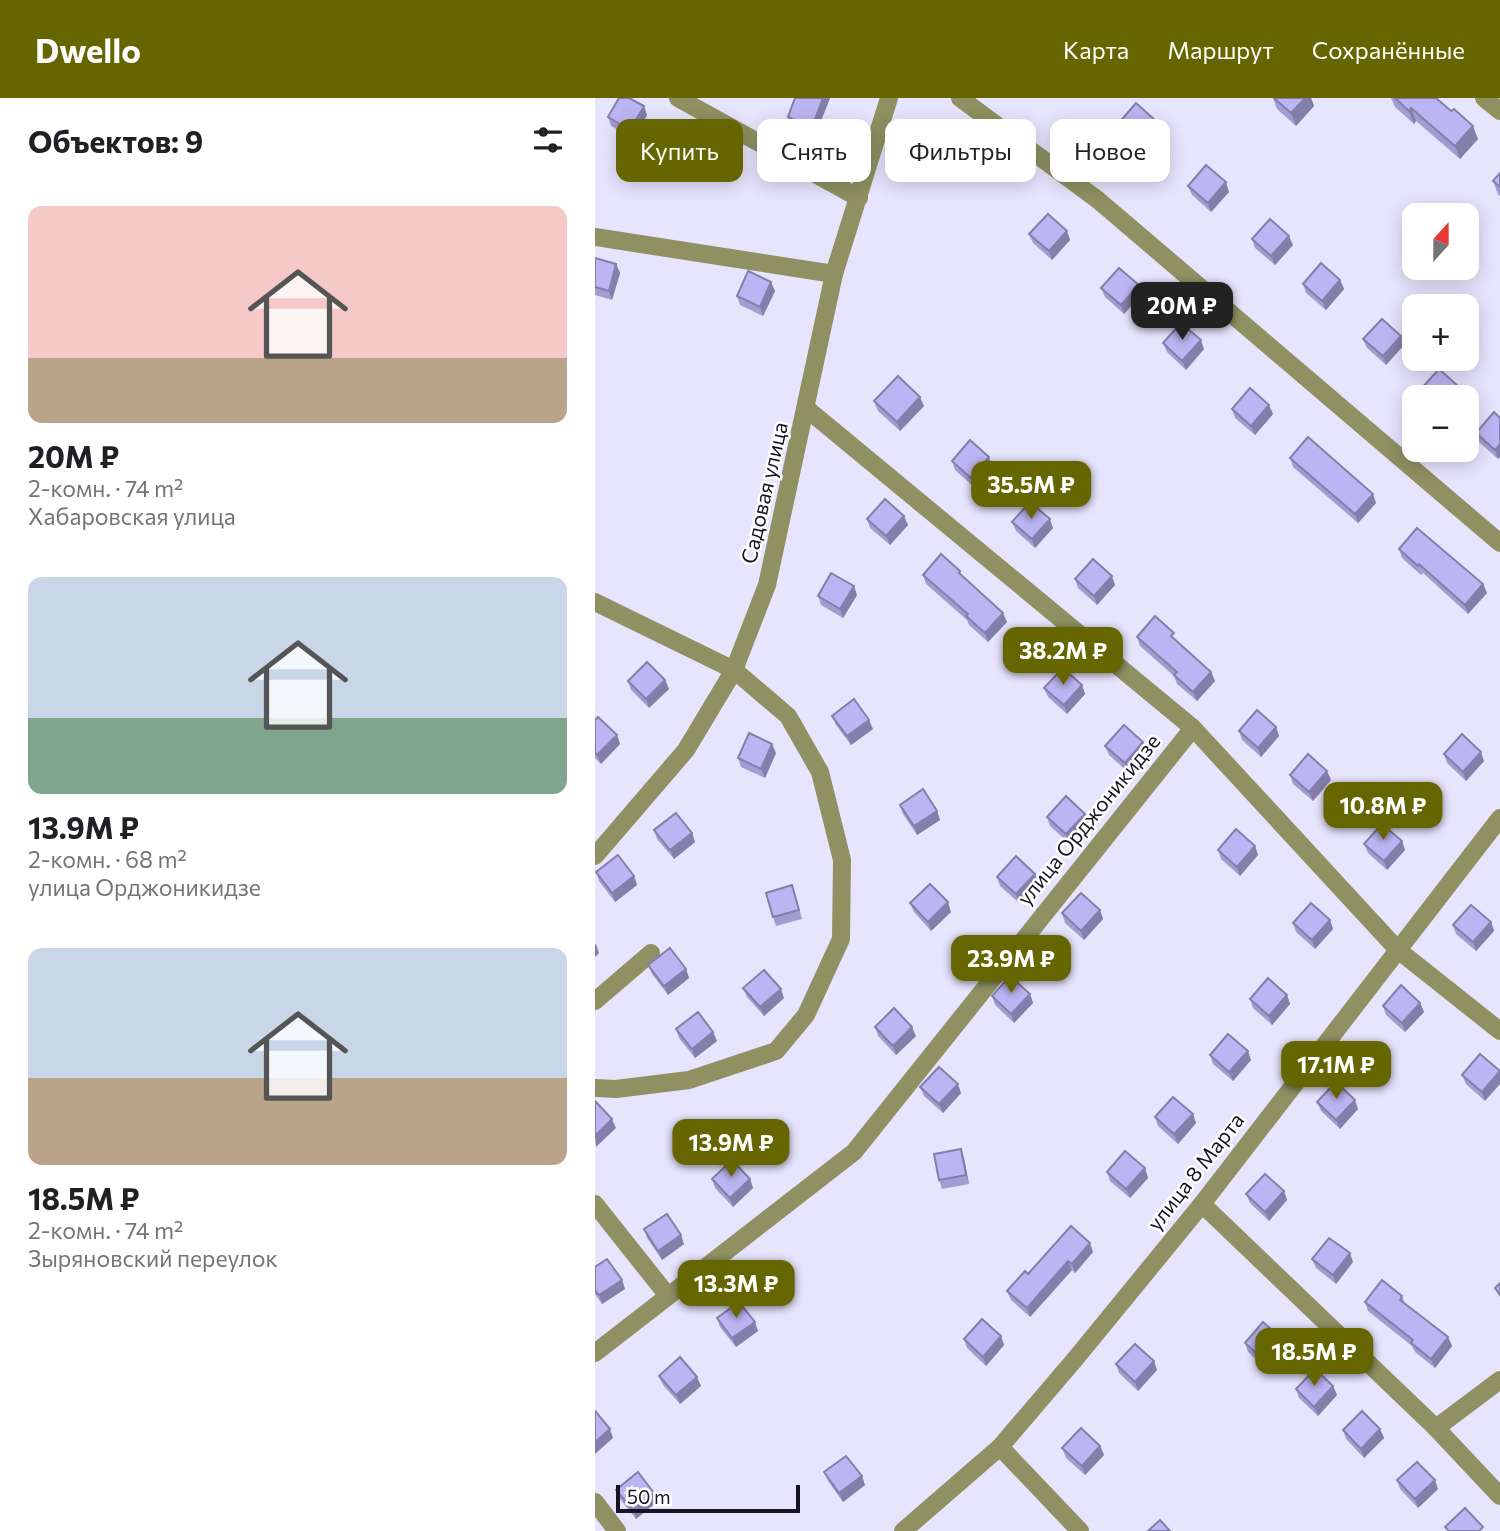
<!DOCTYPE html>
<html lang="ru">
<meta charset="utf-8">
<style>
:root{--surface:#fff;--page:#f6f6f6;--text:#202124;--muted:#757577;--accent:#666601}
body{margin:0;font-family:Commissioner,sans-serif;background:var(--page);color:var(--text);height:100vh;display:flex;flex-direction:column;font-size:26px;white-space:nowrap}
*{box-sizing:border-box;margin:0}
p{font-size:23px;color:var(--muted)}
.icon{flex:none;width:38px;height:38px;fill:none;stroke:currentColor;stroke-width:2;stroke-linecap:round;stroke-linejoin:round}
.map{position:relative;flex:1;overflow:hidden}
.panel{display:flex;flex-direction:column;background:var(--surface);width:595px}
.panel>*{flex:none}
.top-card{position:absolute;left:21px;top:21px;width:665px;height:63px;display:flex;gap:14px}
.needle{width:46px;rotate:21deg}
.buttons{position:absolute;left:807px;top:105px;display:grid;gap:14px}
.buttons a{display:grid;place-items:center;width:77px;height:77px;border-radius:14px;background:var(--surface);box-shadow:0 4px 18px #0003;font-size:35px}
.scale{position:absolute;left:21px;bottom:18px;width:184px;box-sizing:border-box;padding-left:7px;border:4px solid #161322;border-top:0;font-size:19px;line-height:24px;white-space:nowrap;color:#161322;-webkit-text-stroke:5px #fff;paint-order:stroke}
.price{position:absolute;translate:-50% -60px;padding:0 16px;border-radius:14px;background:var(--accent);color:#fff;font-size:23px;line-height:46px;filter:drop-shadow(0 2px 4px #0008)}
.price::after{content:'';position:absolute;left:50%;top:42px;width:21px;height:16px;margin-left:-10px;background:inherit;clip-path:polygon(0 0,100% 0,50% 100%)}
.price.current{background:#222;color:#fff}
ul{padding:0;list-style:none}
li{display:grid;align-content:center;gap:14px;height:371px;padding:0 28px}
li span{display:grid;place-items:center;height:217px;border-radius:14px;color:#555}
li>.icon{margin-inline-start:auto}
span .icon{width:126px;height:126px;fill:#fffc;stroke-width:1}
li b{font-size:30px}
h2{display:flex;justify-content:space-between;align-items:center;height:84px;padding:0 28px;font-size:30px}
.pill{padding:0 24px;border-radius:14px;background:var(--surface);box-shadow:0 4px 18px #0003;font-size:24px;line-height:63px}
.pill.current{background:var(--accent);color:#fff}
header{display:flex;align-items:center;gap:42px;box-sizing:border-box;height:98px;padding:0 35px;background:var(--accent);color:#fff}
header strong{font-size:33px}
nav{display:flex;gap:38px;margin-inline-start:auto;font-size:24px}
main{display:flex;flex:1;min-height:0}
.map>svg:first-child{display:block}
.lines{fill:none;stroke-linecap:round;stroke-linejoin:round}
.minor{stroke:#8f9162;stroke-width:18}
.wall{fill:#a39cd1}
.shaded-wall{fill:#847faa}
.building{fill:#bdb5f3;stroke:#847faa;stroke-width:2}
.labels{text-anchor:middle;stroke-width:5;stroke-linejoin:round;paint-order:stroke}
.street-label{font-size:21px;fill:#161322;stroke:#fff}
</style>
<header>
<strong>Dwello</strong>
<nav><a>Карта</a><a>Маршрут</a><a>Сохранённые</a></nav>
</header>
<main>
<section class="panel">
<h2>Объектов: 9<svg class="icon" aria-label="filters" viewBox="0 0 24 24"><path d="M4 7h16M4 17h16"/><circle cx="9" cy="7" r="2"/><circle cx="15" cy="17" r="2"/></svg></h2>
<ul>
<li><span style="background:linear-gradient(#f6c9c9 70%,#b9a48a 0)"><svg class="icon" aria-label="home" viewBox="0 0 24 24"><path d="M3 11l9-7 9 7M6 9v11h12V9"/></svg></span><div><b>20M ₽</b><p>2-комн. · 74 m²</p><p>Хабаровская улица</p></div></li>
<li><span style="background:linear-gradient(#c9d6e8 65%,#7fa58c 0)"><svg class="icon" aria-label="home" viewBox="0 0 24 24"><path d="M3 11l9-7 9 7M6 9v11h12V9"/></svg></span><div><b>13.9M ₽</b><p>2-комн. · 68 m²</p><p>улица Орджоникидзе</p></div></li>
<li><span style="background:linear-gradient(#c9d6e8 60%,#b9a48a 0)"><svg class="icon" aria-label="home" viewBox="0 0 24 24"><path d="M3 11l9-7 9 7M6 9v11h12V9"/></svg></span><div><b>18.5M ₽</b><p>2-комн. · 74 m²</p><p>Зыряновский переулок</p></div></li>
</ul>
</section>
<div class="map">
<svg width="905" height="1433" viewBox="0 0 905 1433">
<rect width="100%" height="100%" fill="#e7e4fe"/>
<g class="lines">
<g class="minor">
<path d="M83,0L264,100"/>
<path d="M365,0L503,102L905,445"/>
<path d="M889,0L905,13"/>
<path d="M0,139L239,176"/>
<path d="M212,311L598,630L803,852L905,933"/>
<path d="M0,504L139,572L193,618L225,674L247,762L246,841L211,917L181,953L94,982L21,991L0,990"/>
<path d="M0,758L91,652L139,572L172,487L239,176L294,0"/>
<path d="M0,903L56,855"/>
<path d="M0,1106L73,1198"/>
<path d="M607,1106L841,1330L905,1398"/>
<path d="M0,1255L259,1054L598,630"/>
<path d="M841,1330L905,1282"/>
<path d="M405,1349L485,1433"/>
<path d="M0,1404L22,1433"/>
<path d="M308,1433L405,1349L481,1260L607,1106L905,720"/>
</g>
</g>
<g class="wall">
<path d="M200,0H235L220,38L196,28L193,19Z"/>
<path d="M678,0H716L719,8L701,28L682,11Z"/>
<path d="M796,0H841L883,41L865,61L821,23L819,26L800,9Z"/>
<path d="M52,17L39,41L16,28L13,19Z"/>
<path d="M560,22L563,31L545,52L526,35L523,26Z"/>
<path d="M108,38L111,47L98,71L75,58L72,49Z"/>
<path d="M905,75V98L903,96L898,83Z"/>
<path d="M593,88L634,94L616,114L597,97Z"/>
<path d="M472,133L475,142L457,162L438,145L434,136Z"/>
<path d="M657,141L698,147L680,167L660,150Z"/>
<path d="M0,160L21,166L25,175L17,202L0,197Z"/>
<path d="M745,182L749,191L731,212L711,195L708,186Z"/>
<path d="M544,187L547,196L529,216L510,199L506,190Z"/>
<path d="M180,193L168,218L145,207L142,198Z"/>
<path d="M806,238L809,247L791,267L772,250L768,241Z"/>
<path d="M568,245L609,251L591,272L572,254Z"/>
<path d="M863,288L866,297L864,299H829L826,291Z"/>
<path d="M279,303L329,308L305,333L283,313Z"/>
<path d="M637,311L678,316L660,337L640,320Z"/>
<path d="M899,314L903,361L884,344L881,335Z"/>
<path d="M695,360L781,405L763,425L698,369Z"/>
<path d="M357,363L397,368L379,389L360,372Z"/>
<path d="M272,421L313,427L295,447L275,430Z"/>
<path d="M417,424L458,430L440,450L421,433Z"/>
<path d="M804,451L888,486L892,495L873,516L828,475L826,477L807,460Z"/>
<path d="M365,473L367,478L412,524L393,544L374,527L372,522L331,486L328,477Z"/>
<path d="M480,481L520,487L502,507L483,490Z"/>
<path d="M262,497L248,520L226,507L223,498Z"/>
<path d="M542,539L582,543L616,574L620,583L602,603L582,586L579,578L545,548Z"/>
<path d="M70,582L74,591L54,610L36,592L33,583Z"/>
<path d="M487,587L490,596L472,616L453,599L449,590Z"/>
<path d="M237,618L278,631L256,647L241,627Z"/>
<path d="M0,622L22,637L25,646L6,666L0,660Z"/>
<path d="M681,629L684,638L666,659L647,642L644,633Z"/>
<path d="M548,644L551,653L533,674L514,657L510,648Z"/>
<path d="M181,655L170,680L146,669L143,660Z"/>
<path d="M849,656L889,663L871,683L852,665Z"/>
<path d="M732,673L736,682L718,703L698,686L695,677Z"/>
<path d="M305,707L342,713L345,722L322,737L308,716Z"/>
<path d="M490,716L493,725L474,745L455,728L452,719Z"/>
<path d="M59,732L97,735L100,744L79,761L62,741Z"/>
<path d="M807,743L810,752L792,772L773,755L769,746Z"/>
<path d="M660,748L663,757L645,778L626,761L623,752Z"/>
<path d="M1,774L39,778L42,787L20,804L4,783Z"/>
<path d="M440,776L443,785L424,805L405,788L402,779Z"/>
<path d="M200,796L207,821L181,828L178,819Z"/>
<path d="M315,805L356,814L336,833L319,814Z"/>
<path d="M505,812L508,821L489,842L470,825L467,815Z"/>
<path d="M735,822L738,831L720,851L701,834L698,825Z"/>
<path d="M896,824L899,833L881,853L861,836L858,827Z"/>
<path d="M53,867L91,871L94,880L73,897L57,876Z"/>
<path d="M148,890L189,900L169,918L152,899Z"/>
<path d="M435,896L438,905L419,925L400,907L397,898Z"/>
<path d="M692,897L695,906L677,927L658,910L655,901Z"/>
<path d="M825,905L829,914L810,934L791,917L788,908Z"/>
<path d="M280,929L321,938L301,957L283,938Z"/>
<path d="M81,931L118,934L122,943L100,960L84,940Z"/>
<path d="M885,956L890,1003L871,986L867,977Z"/>
<path d="M615,957L656,962L638,983L618,966Z"/>
<path d="M325,989L366,995L348,1015L329,998Z"/>
<path d="M722,1004L763,1011L745,1031L726,1013Z"/>
<path d="M598,1016L601,1025L583,1046L563,1028L560,1019Z"/>
<path d="M369,1060L374,1086L347,1091L344,1082Z"/>
<path d="M550,1070L553,1080L535,1100L515,1083L512,1074Z"/>
<path d="M117,1081H155L158,1090L138,1109L120,1090Z"/>
<path d="M689,1093L692,1102L674,1123L655,1105L651,1096Z"/>
<path d="M49,1131L89,1146L67,1162L52,1140Z"/>
<path d="M498,1154L480,1175L477,1172L435,1219L416,1202L412,1193L433,1176Z"/>
<path d="M717,1161L758,1164L741,1186L721,1170Z"/>
<path d="M0,1169L27,1182L30,1191L7,1206L0,1196Z"/>
<path d="M807,1198L810,1206L853,1239L857,1248L840,1270L820,1254L817,1248L773,1213L770,1204Z"/>
<path d="M122,1220L163,1233L141,1249L125,1229Z"/>
<path d="M406,1238L409,1247L391,1268L372,1250L369,1241Z"/>
<path d="M687,1241L690,1250L672,1271L653,1254L650,1245Z"/>
<path d="M559,1263L562,1272L543,1293L524,1275L521,1266Z"/>
<path d="M64,1278L106,1288L85,1306L68,1287Z"/>
<path d="M738,1288L742,1297L723,1318L704,1300L701,1291Z"/>
<path d="M785,1331L789,1340L769,1360L751,1341L748,1332Z"/>
<path d="M505,1348L509,1357L490,1377L471,1360L467,1350Z"/>
<path d="M229,1374L270,1387L248,1404L233,1383Z"/>
<path d="M802,1382L843,1391L823,1410L805,1391Z"/>
<path d="M21,1392L62,1404L41,1421L25,1401Z"/>
</g>
<g class="shaded-wall">
<path d="M228,0H235L220,38L217,29Z"/>
<path d="M710,0H716L719,8L701,28L696,15Z"/>
<path d="M49,8L52,17L39,41L35,32Z"/>
<path d="M816,10L821,23L819,26L814,13Z"/>
<path d="M560,22L563,31L545,52L542,43Z"/>
<path d="M878,28L883,41L865,61L860,48Z"/>
<path d="M108,38L111,47L98,71L95,62Z"/>
<path d="M631,84L634,94L616,114L613,105Z"/>
<path d="M472,133L475,142L457,162L454,153Z"/>
<path d="M694,138L698,147L680,167L676,158Z"/>
<path d="M21,166L25,175L17,202L14,193Z"/>
<path d="M745,182L749,191L731,212L727,203Z"/>
<path d="M176,184L180,193L168,218L165,209Z"/>
<path d="M544,187L547,196L529,216L526,207Z"/>
<path d="M806,238L809,247L791,267L788,258Z"/>
<path d="M606,242L609,251L591,272L587,263Z"/>
<path d="M863,288L866,297L864,299H853Z"/>
<path d="M325,299L329,308L305,333L302,324Z"/>
<path d="M674,307L678,316L660,337L656,328Z"/>
<path d="M905,346V359L903,361L900,352Z"/>
<path d="M394,359L397,368L379,389L376,380Z"/>
<path d="M778,396L781,405L763,425L760,416Z"/>
<path d="M309,418L313,427L295,447L291,438Z"/>
<path d="M455,421L458,430L440,450L437,441Z"/>
<path d="M517,478L520,487L502,507L499,498Z"/>
<path d="M888,486L892,495L873,516L870,507Z"/>
<path d="M259,488L262,497L248,520L245,511Z"/>
<path d="M408,515L412,524L393,544L390,535Z"/>
<path d="M616,574L620,583L602,603L598,594Z"/>
<path d="M70,582L74,591L54,610L51,601Z"/>
<path d="M487,587L490,596L472,616L469,607Z"/>
<path d="M274,622L278,631L256,647L252,638Z"/>
<path d="M681,629L684,638L666,659L663,650Z"/>
<path d="M22,637L25,646L6,666L2,657Z"/>
<path d="M548,644L551,653L533,674L530,665Z"/>
<path d="M177,646L181,655L170,680L166,671Z"/>
<path d="M886,654L889,663L871,683L868,674Z"/>
<path d="M732,673L736,682L718,703L714,694Z"/>
<path d="M342,713L345,722L322,737L319,728Z"/>
<path d="M490,716L493,725L474,745L471,736Z"/>
<path d="M97,735L100,744L79,761L75,752Z"/>
<path d="M807,743L810,752L792,772L789,763Z"/>
<path d="M660,748L663,757L645,778L642,769Z"/>
<path d="M440,776L443,785L424,805L421,796Z"/>
<path d="M39,778L42,787L20,804L17,795Z"/>
<path d="M353,804L356,814L336,833L333,824Z"/>
<path d="M505,812L508,821L489,842L486,833Z"/>
<path d="M735,822L738,831L720,851L717,842Z"/>
<path d="M896,824L899,833L881,853L878,844Z"/>
<path d="M1,846L4,855L0,859V847Z"/>
<path d="M91,871L94,880L73,897L69,888Z"/>
<path d="M186,891L189,900L169,918L165,909Z"/>
<path d="M435,896L438,905L419,925L416,916Z"/>
<path d="M692,897L695,906L677,927L674,918Z"/>
<path d="M825,905L829,914L810,934L807,925Z"/>
<path d="M317,929L321,938L301,957L298,948Z"/>
<path d="M118,934L122,943L100,960L97,951Z"/>
<path d="M653,953L656,962L638,983L634,974Z"/>
<path d="M905,973V986L890,1003L887,994Z"/>
<path d="M363,986L366,995L348,1015L344,1006Z"/>
<path d="M760,1002L763,1011L745,1031L741,1022Z"/>
<path d="M598,1016L601,1025L583,1046L579,1036Z"/>
<path d="M17,1021L21,1030L1,1049L0,1038Z"/>
<path d="M366,1051L369,1060L374,1086L371,1077Z"/>
<path d="M550,1070L553,1080L535,1100L531,1091Z"/>
<path d="M155,1081L158,1090L138,1109L135,1100Z"/>
<path d="M689,1093L692,1102L674,1123L670,1114Z"/>
<path d="M86,1137L89,1146L67,1162L63,1153Z"/>
<path d="M495,1145L498,1154L480,1175L477,1166Z"/>
<path d="M755,1155L758,1164L741,1186L738,1177Z"/>
<path d="M473,1163L477,1172L435,1219L432,1210Z"/>
<path d="M27,1182L30,1191L7,1206L4,1197Z"/>
<path d="M160,1224L163,1233L141,1249L137,1240Z"/>
<path d="M406,1238L409,1247L391,1268L388,1259Z"/>
<path d="M853,1239L857,1248L840,1270L836,1261Z"/>
<path d="M687,1241L690,1250L672,1271L669,1262Z"/>
<path d="M559,1263L562,1272L543,1293L540,1284Z"/>
<path d="M102,1279L106,1288L85,1306L81,1297Z"/>
<path d="M738,1288L742,1297L723,1318L719,1309Z"/>
<path d="M15,1331L18,1340L0,1356V1344Z"/>
<path d="M785,1331L789,1340L769,1360L766,1351Z"/>
<path d="M505,1348L509,1357L490,1377L487,1368Z"/>
<path d="M267,1378L270,1387L248,1404L244,1395Z"/>
<path d="M840,1382L843,1391L823,1410L820,1401Z"/>
<path d="M59,1395L62,1404L41,1421L38,1412Z"/>
</g>
<g class="building">
<path d="M24,0H34L49,8L35,32L13,19Z"/>
<path d="M200,0H228L217,29L193,19Z"/>
<path d="M679,0H710L696,15Z"/>
<path d="M800,0H841L856,13L859,11L878,28L860,48L816,10L814,13Z"/>
<path d="M541,5L560,22L542,43L523,26Z"/>
<path d="M85,25L108,38L95,62L72,49Z"/>
<path d="M611,67L631,84L613,105L593,88Z"/>
<path d="M905,75V89L898,83Z"/>
<path d="M453,116L472,133L454,153L434,136Z"/>
<path d="M675,121L694,138L676,158L657,141Z"/>
<path d="M0,160L21,166L14,193L0,189Z"/>
<path d="M726,165L745,182L727,203L708,186Z"/>
<path d="M524,170L544,187L526,207L506,190Z"/>
<path d="M153,173L176,184L165,209L142,198Z"/>
<path d="M787,221L806,238L788,258L768,241Z"/>
<path d="M586,225L606,242L587,263L568,245Z"/>
<path d="M844,271L863,288L853,299H835L826,291Z"/>
<path d="M303,278L325,299L302,324L279,303Z"/>
<path d="M655,290L674,307L656,328L637,311Z"/>
<path d="M899,314L905,320V346L900,352L881,335Z"/>
<path d="M713,339L778,396L760,416L695,360Z"/>
<path d="M375,342L394,359L376,380L357,363Z"/>
<path d="M290,401L309,418L291,438L272,421Z"/>
<path d="M435,404L455,421L437,441L417,424Z"/>
<path d="M822,430L888,486L870,507L824,466L823,468L804,451Z"/>
<path d="M346,456L365,473L364,475L408,515L390,535L371,518L373,516L328,477Z"/>
<path d="M498,461L517,478L499,498L480,481Z"/>
<path d="M236,475L259,488L245,511L223,498Z"/>
<path d="M560,518L579,535L576,538L616,574L598,594L579,577L582,574L542,539Z"/>
<path d="M52,564L70,582L51,601L33,583Z"/>
<path d="M468,570L487,587L469,607L449,590Z"/>
<path d="M259,601L274,622L252,638L237,618Z"/>
<path d="M662,612L681,629L663,650L644,633Z"/>
<path d="M3,619L22,637L2,657L0,654V622Z"/>
<path d="M529,627L548,644L530,665L510,648Z"/>
<path d="M154,635L177,646L166,671L143,660Z"/>
<path d="M867,636L886,654L868,674L849,656Z"/>
<path d="M713,656L732,673L714,694L695,677Z"/>
<path d="M328,691L342,713L319,728L305,707Z"/>
<path d="M471,698L490,716L471,736L452,719Z"/>
<path d="M81,715L97,735L75,752L59,732Z"/>
<path d="M787,726L807,743L789,763L769,746Z"/>
<path d="M641,731L660,748L642,769L623,752Z"/>
<path d="M23,757L39,778L17,795L1,774Z"/>
<path d="M421,758L440,776L421,796L402,779Z"/>
<path d="M335,786L353,804L333,824L315,805Z"/>
<path d="M197,787L204,812L178,819L171,795Z"/>
<path d="M486,795L505,812L486,833L467,815Z"/>
<path d="M716,805L735,822L717,842L698,825Z"/>
<path d="M876,807L896,824L878,844L858,827Z"/>
<path d="M75,850L91,871L69,888L53,867Z"/>
<path d="M169,872L186,891L165,909L148,890Z"/>
<path d="M415,878L435,896L416,916L397,898Z"/>
<path d="M673,880L692,897L674,918L655,901Z"/>
<path d="M806,887L825,905L807,925L788,908Z"/>
<path d="M299,910L317,929L298,948L280,929Z"/>
<path d="M103,914L118,934L97,951L81,931Z"/>
<path d="M633,936L653,953L634,974L615,957Z"/>
<path d="M885,956L905,973L887,994L867,977Z"/>
<path d="M344,969L363,986L344,1006L325,989Z"/>
<path d="M741,984L760,1002L741,1022L722,1004Z"/>
<path d="M578,999L598,1016L579,1036L560,1019Z"/>
<path d="M0,1003L17,1021L0,1038Z"/>
<path d="M366,1051L371,1077L344,1082L339,1056Z"/>
<path d="M530,1053L550,1070L531,1091L512,1074Z"/>
<path d="M137,1062L155,1081L135,1100L117,1081Z"/>
<path d="M670,1076L689,1093L670,1114L651,1096Z"/>
<path d="M72,1116L86,1137L63,1153L49,1131Z"/>
<path d="M476,1128L495,1145L477,1166L473,1163L432,1210L412,1193L430,1173L433,1176Z"/>
<path d="M734,1140L755,1155L738,1177L717,1161Z"/>
<path d="M12,1161L27,1182L4,1197L0,1192V1169Z"/>
<path d="M787,1182L807,1198L805,1202L853,1239L836,1261L816,1245L818,1242L770,1204Z"/>
<path d="M905,1185V1197L900,1190Z"/>
<path d="M144,1204L160,1224L137,1240L122,1220Z"/>
<path d="M387,1221L406,1238L388,1259L369,1241Z"/>
<path d="M668,1224L687,1241L669,1262L650,1245Z"/>
<path d="M540,1246L559,1263L540,1284L521,1266Z"/>
<path d="M85,1259L102,1279L81,1297L64,1278Z"/>
<path d="M720,1271L738,1288L719,1309L701,1291Z"/>
<path d="M0,1313L15,1331L0,1344Z"/>
<path d="M767,1313L785,1331L766,1351L748,1332Z"/>
<path d="M486,1330L505,1348L487,1368L467,1350Z"/>
<path d="M251,1358L267,1378L244,1395L229,1374Z"/>
<path d="M822,1364L840,1382L820,1401L802,1382Z"/>
<path d="M43,1374L59,1395L38,1412L21,1392Z"/>
<path d="M870,1410L888,1429L884,1433H854L850,1429Z"/>
<path d="M565,1422L575,1433H553Z"/>
</g>
<g class="labels">
<g class="street-label">
<text transform="translate(170 395) rotate(-77)" y="7">Садовая улица</text>
<text transform="translate(494 722) rotate(-51)" y="7">улица Орджоникидзе</text>
<text transform="translate(601 1074) rotate(-52)" y="7">улица 8 Марта</text>
</g>
</g>
</svg>
<div class="buttons">
<a><svg class="needle" viewBox="-14 -14 28 28"><path d="M0-13l5 13h-10z" fill="#e53935"/><path d="M0 13l5-13h-10z" fill="#757577"/></svg></a>
<a>+</a>
<a>−</a>
</div>
<div class="scale">50 m</div>
<b class="price current" style="left:587px;top:244px">20M ₽</b>
<b class="price" style="left:436px;top:423px">35.5M ₽</b>
<b class="price" style="left:468px;top:589px">38.2M ₽</b>
<b class="price" style="left:788px;top:744px">10.8M ₽</b>
<b class="price" style="left:416px;top:897px">23.9M ₽</b>
<b class="price" style="left:741px;top:1003px">17.1M ₽</b>
<b class="price" style="left:136px;top:1081px">13.9M ₽</b>
<b class="price" style="left:141px;top:1222px">13.3M ₽</b>
<b class="price" style="left:719px;top:1290px">18.5M ₽</b>
<div class="top-card">
<a class="pill current">Купить</a>
<a class="pill">Снять</a>
<a class="pill">Фильтры</a>
<a class="pill">Новое</a>
</div>
</div>
</main>
